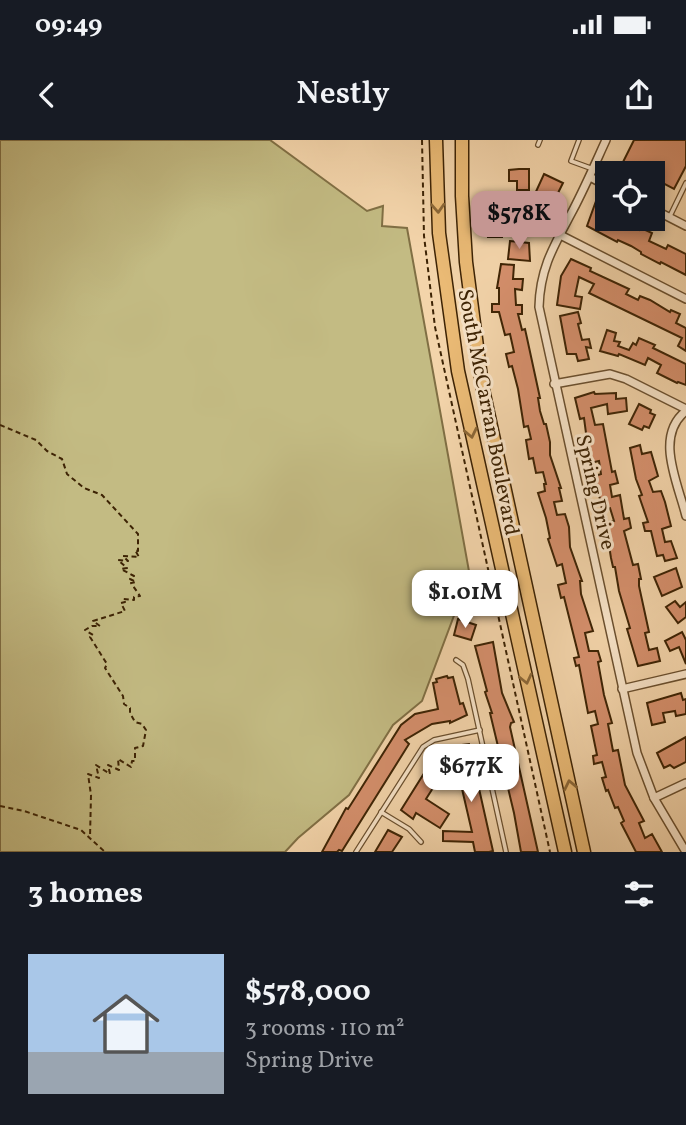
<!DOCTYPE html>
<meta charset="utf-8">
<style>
:root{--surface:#171b24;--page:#242831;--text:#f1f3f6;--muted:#9ea1a6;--accent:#c59692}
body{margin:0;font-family:Vollkorn,serif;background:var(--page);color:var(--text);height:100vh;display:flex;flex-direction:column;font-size:26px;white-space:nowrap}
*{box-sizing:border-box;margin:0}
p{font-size:23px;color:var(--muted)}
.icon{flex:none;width:38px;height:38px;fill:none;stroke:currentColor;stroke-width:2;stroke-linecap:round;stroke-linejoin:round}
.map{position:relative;height:712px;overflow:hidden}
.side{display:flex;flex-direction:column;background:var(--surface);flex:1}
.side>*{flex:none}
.controls{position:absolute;left:595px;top:21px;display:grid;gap:14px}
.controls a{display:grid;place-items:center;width:70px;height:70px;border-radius:0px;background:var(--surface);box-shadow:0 4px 10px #0003;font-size:35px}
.price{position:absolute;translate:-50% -60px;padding:0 16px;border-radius:14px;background:#fff;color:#222;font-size:23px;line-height:46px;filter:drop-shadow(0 2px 4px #0008)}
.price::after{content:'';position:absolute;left:50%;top:42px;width:21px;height:16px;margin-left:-10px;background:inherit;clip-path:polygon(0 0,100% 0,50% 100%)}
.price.active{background:var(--accent);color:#111}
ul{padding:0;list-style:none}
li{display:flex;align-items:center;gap:21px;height:175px;padding:0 28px}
li span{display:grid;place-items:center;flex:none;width:196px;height:140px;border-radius:0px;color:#555}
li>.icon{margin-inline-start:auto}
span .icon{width:84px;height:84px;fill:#fffc;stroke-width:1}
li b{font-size:30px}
h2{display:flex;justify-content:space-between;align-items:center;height:84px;padding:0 28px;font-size:30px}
.status{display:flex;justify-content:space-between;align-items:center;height:49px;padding:0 35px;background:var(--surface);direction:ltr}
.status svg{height:19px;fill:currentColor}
header{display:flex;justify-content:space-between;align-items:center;height:91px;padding:0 28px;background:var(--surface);font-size:32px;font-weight:600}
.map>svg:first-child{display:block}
.green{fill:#c3bb83;stroke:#806f44;stroke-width:2}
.building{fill:#d58f6c;stroke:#3d2304;stroke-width:2}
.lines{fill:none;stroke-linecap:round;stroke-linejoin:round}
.service-casing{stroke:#6a4f2e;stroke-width:6}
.minor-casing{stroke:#6a4f2e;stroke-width:10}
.primary-casing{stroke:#3d2304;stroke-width:15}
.path{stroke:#3d2304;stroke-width:2;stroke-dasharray:5 3.5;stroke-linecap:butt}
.service{stroke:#f7e3c8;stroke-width:3.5}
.minor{stroke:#f7e3c8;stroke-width:7}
.primary{stroke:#eaba75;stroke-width:12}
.oneway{stroke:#8b6737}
.labels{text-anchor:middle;stroke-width:6;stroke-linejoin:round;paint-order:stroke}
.street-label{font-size:21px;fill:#3d2304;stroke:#f7e3c8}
</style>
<div class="status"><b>09:49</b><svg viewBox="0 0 49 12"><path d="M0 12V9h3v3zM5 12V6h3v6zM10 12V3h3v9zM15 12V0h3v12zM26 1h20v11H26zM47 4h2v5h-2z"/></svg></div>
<header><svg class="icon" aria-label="back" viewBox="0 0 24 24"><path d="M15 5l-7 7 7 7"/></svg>Nestly<svg class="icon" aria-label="share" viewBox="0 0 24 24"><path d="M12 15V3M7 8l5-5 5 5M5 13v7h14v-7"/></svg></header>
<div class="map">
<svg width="686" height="712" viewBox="0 0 686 712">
<rect width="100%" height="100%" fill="#f3d4aa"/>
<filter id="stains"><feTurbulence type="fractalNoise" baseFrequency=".00286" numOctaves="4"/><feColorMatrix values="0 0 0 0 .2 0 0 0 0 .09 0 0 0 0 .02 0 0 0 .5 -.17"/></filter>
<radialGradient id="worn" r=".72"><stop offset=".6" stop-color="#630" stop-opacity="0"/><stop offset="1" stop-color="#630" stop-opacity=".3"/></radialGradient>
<path class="green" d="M0,0H270L367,71L383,66L382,86L407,88L476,470L458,465L422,561L393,585L349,655L298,698L285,712H0Z"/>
<g class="building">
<path d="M634,0H686V26L674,49L653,38V33H644L623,22Z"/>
<path d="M519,29H529V50H517V41H509V30Z"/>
<path d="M544,34L563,43L553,63L534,56Z"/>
<path d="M500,53L502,97H488V92H483L481,58H485V54Z"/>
<path d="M596,61L605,65L603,69L607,70V79H614L639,90L641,88L652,93L649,101L666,109L668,105L686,114V135L661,122L660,124L641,114V112L631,106L618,100L617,102L587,86Z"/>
<path d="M510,101L529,103L530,121L508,119Z"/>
<path d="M571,119L591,128L590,131L629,149L626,154L638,160L640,156L650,160L670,172L671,170L680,174L676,183L686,188V211L678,206L682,198L589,153L594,144L579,137L575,156L582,157L580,169L557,165L561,136Z"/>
<path d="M501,124L514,125L513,139H523L522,150L515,149L516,165H522V174H518L522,190L525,189L527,198L540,258H538L540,271L544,284H546L550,302V315L561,348H559L562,361L554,362L557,375L565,374L569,387L570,407L582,441H580L581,454L593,491L585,493L589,511H598L601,521L598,522L604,555L612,583L608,584L613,611L618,610L625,645L644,681L639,683L645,698L652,694L662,712H636L621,683L624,681L618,667L615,668L608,650L606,651L602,638L606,637L602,622L594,624L593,616L597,615L591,586L598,584L595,571L588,573L579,525L576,526L574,518L579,517L564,457L561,458L558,445L566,443L562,424L557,426L548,399L550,398L546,378L538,353L545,351L544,344H546L543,332L536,333L533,318L529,319L526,300L531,299L528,286L524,287L518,249L512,226L509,227L506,214L514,212L510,194L505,195L499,172H492V164H499V148H497Z"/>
<path d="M578,172L581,183L578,184L582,200L589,199L591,208L586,207L589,219L578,221L576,214H567L560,176Z"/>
<path d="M607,190L616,193L614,201L620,202L618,206L629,210L633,203L636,205L639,198L655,205L653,208L686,224V245L678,242L677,243L657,233L661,225L648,218L645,225L619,214L618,216L600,211Z"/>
<path d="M594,252L595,254L616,253V259L626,258L627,271L608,274L607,264L591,268L595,285L603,284L612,332L615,331L618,343L610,345L612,357L620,355L624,379L629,378L631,388L624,391L633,425L638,424L641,439H639V446L649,492L645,493L649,510L657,508L660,521L638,526L627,489L630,488L619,451L615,427H613L611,418L607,393H609L607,382L614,381L610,368L602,369L595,336L601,334L599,321L590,323L584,278L580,279L575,258Z"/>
<path d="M639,264L651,270L650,273L655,275L649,288L644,286L642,290L629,284Z"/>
<path d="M640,305L642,314L651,312L658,336L649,341L653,352L661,351L665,362L671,386L662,389L665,402L671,401L677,418L665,421L663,415L657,416L651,391H645L643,383L648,382L639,356L642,355L636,339L630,308Z"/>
<path d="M676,428L682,447L662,456L654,437Z"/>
<path d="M675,461L680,467L686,462V477L678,483L666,467Z"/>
<path d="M458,479L476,485L471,500L454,495Z"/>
<path d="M682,492L686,500V524L679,507L670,511L665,501Z"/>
<path d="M493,502L502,553L514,582L511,583L510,587L538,712H521L514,673L490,573H492L485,552L487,551L475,506Z"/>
<path d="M447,536L448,538L453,537L460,564L463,563L467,575L450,583V581L432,584L405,600L409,604L342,711L339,710L337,712H322L346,668L348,669L355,658L401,585L415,574L438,569L433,543L437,542L436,539Z"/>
<path d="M681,553L683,560L686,559V574L676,576L675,571L663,573L665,582L652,585L647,563Z"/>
<path d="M686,597V622L674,628L670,625L664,628L657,613Z"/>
<path d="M469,604L493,711L489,712H475L473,702L443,701V691L472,692L453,610L454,606Z"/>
<path d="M433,619L447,626L426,659L449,674L440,688L416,673L413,679L401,670Z"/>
<path d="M388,690L402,697L392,712H375Z"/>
</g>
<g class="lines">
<g class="service-casing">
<g id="service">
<path d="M579,0L571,21L593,29"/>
<path d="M538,5L540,0"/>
<path d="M670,76L686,43"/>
<path d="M456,520L463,525L468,539L506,712"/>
<path d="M381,672L409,689L421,702"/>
<path d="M356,712L423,607L434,600L480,590"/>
</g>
</g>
<g class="minor-casing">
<g id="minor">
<path d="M606,0C595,24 585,47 573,70C555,104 540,127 539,167L637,613L654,658L686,712"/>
<path d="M590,37L607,46"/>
<path d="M653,69L686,86"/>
<path d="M521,75L686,159"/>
<path d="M554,244L610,234L626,239L686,269"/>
<path d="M686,271C654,296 678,343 686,376"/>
<path d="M622,549L686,534"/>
<path d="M654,658L686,643"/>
</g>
</g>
<g class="primary-casing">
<g id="primary">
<path d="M436,0L439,93L458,231L565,712"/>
<path d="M462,0V56L466,122L482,245L584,712"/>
</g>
</g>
<g class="path">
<path d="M422,0L424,96L435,187L550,712"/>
<path d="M0,285L36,300L47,311L62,319L67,334L84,348L102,355L138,394V411L135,410L139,417L123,416L128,421L118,420L127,428L121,429L134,436L130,439L136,442L131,443L140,456L134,457V460L123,459L125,462L121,463L125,471L93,481L100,486H92L85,490L93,495L90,497L107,524L105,528L123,556L124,564L130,568V573L135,582L142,584L146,590L143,606L135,608V621H132L131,627L118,619L119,630L108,625L110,634L96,625L99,638L88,634L91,655L90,697"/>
<path d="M0,666L24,671L81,690L105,712"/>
</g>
<use href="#service" class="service"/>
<use href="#minor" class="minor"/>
<use href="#primary" class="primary"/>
</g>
<defs><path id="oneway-chevron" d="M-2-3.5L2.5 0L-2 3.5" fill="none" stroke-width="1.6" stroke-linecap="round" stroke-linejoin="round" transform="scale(1.75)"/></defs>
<g class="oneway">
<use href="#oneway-chevron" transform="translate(438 68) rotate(87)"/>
<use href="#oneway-chevron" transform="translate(471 293) rotate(78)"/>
<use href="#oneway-chevron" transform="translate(526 539) rotate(77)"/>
<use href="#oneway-chevron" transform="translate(570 645) rotate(-102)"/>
</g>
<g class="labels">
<g class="street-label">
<text transform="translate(489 272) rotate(79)" y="7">South McCarran Boulevard</text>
<text transform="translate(596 352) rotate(77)" y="7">Spring Drive</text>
</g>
</g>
<rect width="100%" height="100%" filter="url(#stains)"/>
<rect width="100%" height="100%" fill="url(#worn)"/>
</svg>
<div class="controls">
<a><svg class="icon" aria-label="locate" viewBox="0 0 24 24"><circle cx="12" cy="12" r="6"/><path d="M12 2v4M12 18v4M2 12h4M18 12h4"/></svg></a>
</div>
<b class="price active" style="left:519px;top:111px">$578K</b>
<b class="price" style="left:465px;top:490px">$1.01M</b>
<b class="price" style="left:471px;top:664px">$677K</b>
</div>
<section class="side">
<h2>3 homes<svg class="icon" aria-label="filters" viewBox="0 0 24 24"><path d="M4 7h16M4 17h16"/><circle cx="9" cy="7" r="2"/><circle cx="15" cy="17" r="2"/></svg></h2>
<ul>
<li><span style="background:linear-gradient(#a9c7e8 70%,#9aa5b1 0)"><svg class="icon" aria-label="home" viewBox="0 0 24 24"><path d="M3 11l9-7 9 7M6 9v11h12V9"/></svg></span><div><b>$578,000</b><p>3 rooms · 110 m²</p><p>Spring Drive</p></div></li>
</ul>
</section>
